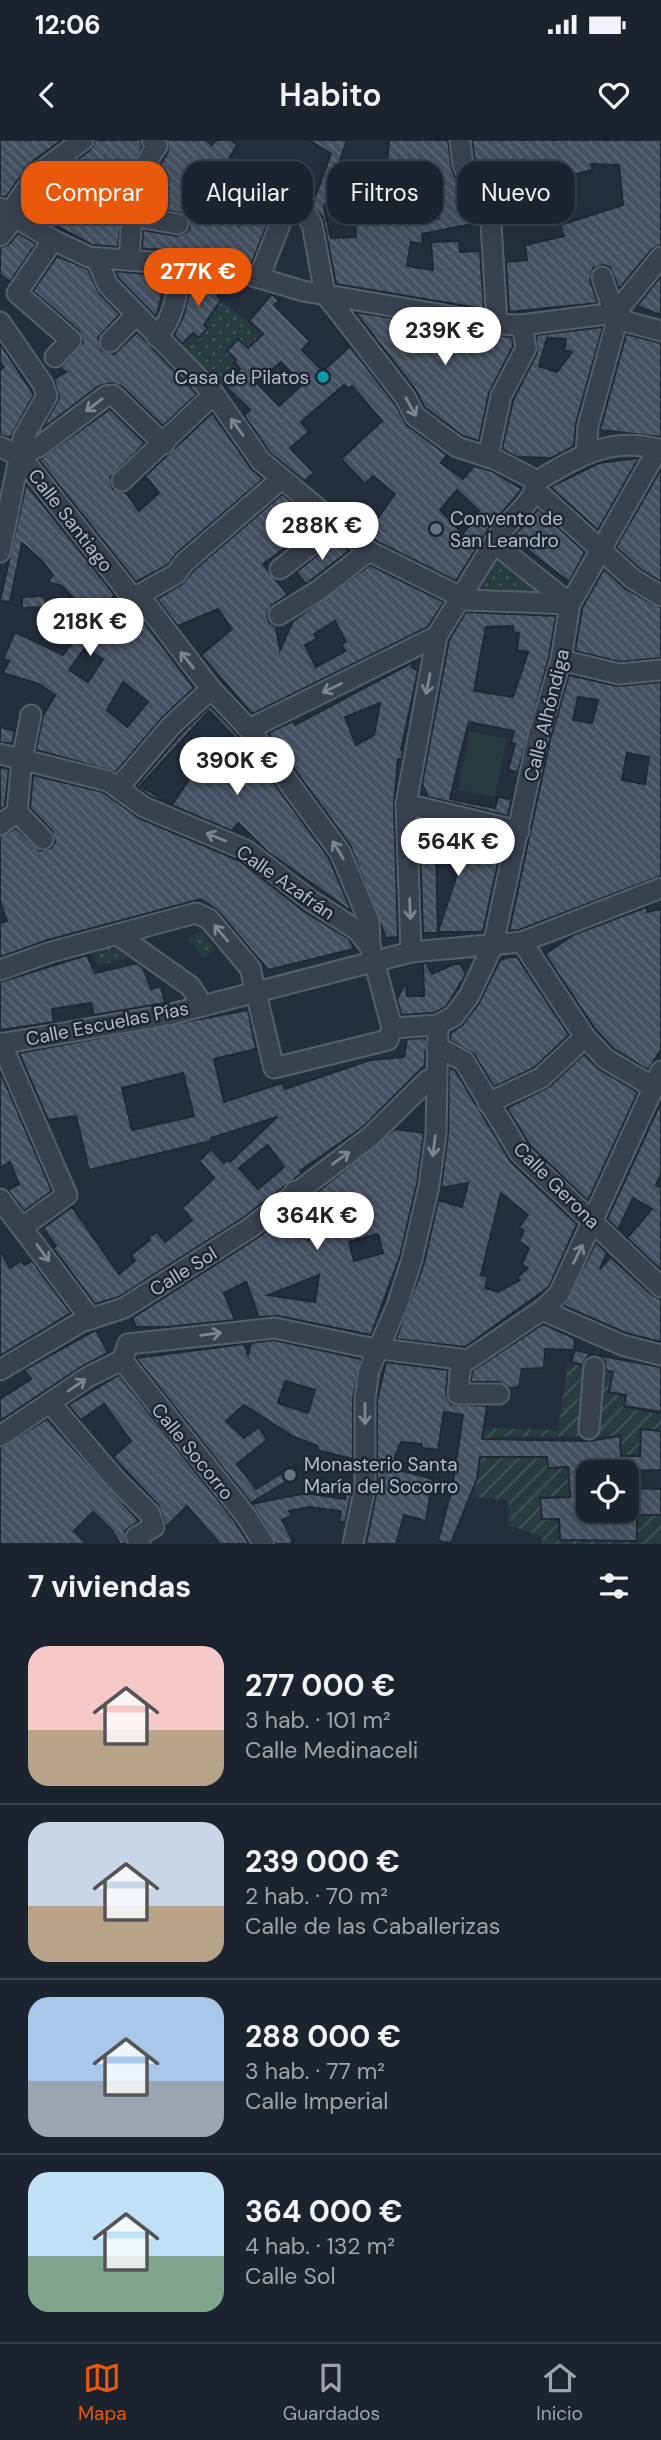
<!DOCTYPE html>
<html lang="es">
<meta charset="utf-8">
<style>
:root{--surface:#1b232e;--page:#282f3a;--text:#f1f3f6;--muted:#a0a4aa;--line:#39404a;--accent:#ea580c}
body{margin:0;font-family:"DM Sans",sans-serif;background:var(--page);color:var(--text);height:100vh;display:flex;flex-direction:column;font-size:26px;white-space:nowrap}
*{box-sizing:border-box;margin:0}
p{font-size:23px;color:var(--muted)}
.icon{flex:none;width:38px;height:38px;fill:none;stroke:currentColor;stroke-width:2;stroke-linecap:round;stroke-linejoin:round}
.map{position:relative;height:1404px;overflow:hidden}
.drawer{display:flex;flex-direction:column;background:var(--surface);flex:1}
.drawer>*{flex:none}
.banner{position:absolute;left:21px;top:21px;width:620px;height:63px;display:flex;gap:14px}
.fabs{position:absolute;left:576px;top:1320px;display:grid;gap:14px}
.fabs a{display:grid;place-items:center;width:63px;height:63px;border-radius:14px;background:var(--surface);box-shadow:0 7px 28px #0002,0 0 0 2px var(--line);font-size:35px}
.price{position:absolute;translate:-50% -60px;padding:0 16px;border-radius:24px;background:#fff;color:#222;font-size:23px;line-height:46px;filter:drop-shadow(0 2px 4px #0008)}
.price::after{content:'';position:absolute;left:50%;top:42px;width:21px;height:16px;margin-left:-10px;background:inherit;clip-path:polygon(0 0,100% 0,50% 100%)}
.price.on{background:var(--accent);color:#fff}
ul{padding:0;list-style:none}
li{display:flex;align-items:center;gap:21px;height:175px;padding:0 28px}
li+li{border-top:2px solid var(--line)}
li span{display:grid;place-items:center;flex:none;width:196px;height:140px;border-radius:21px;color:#555}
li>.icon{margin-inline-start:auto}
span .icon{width:84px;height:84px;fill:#fffc;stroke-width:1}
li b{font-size:30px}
h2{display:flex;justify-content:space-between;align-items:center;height:84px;padding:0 28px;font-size:30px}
.pill{padding:0 24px;border-radius:21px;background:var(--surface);box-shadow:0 7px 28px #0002,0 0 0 2px var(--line);font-size:24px;line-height:63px}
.pill.on{background:var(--accent);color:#fff}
.status{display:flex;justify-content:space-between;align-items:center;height:49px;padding:0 35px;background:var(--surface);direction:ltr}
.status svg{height:19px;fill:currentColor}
header{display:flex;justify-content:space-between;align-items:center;height:91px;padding:0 28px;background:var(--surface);font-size:32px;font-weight:600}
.tabs{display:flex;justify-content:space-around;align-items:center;height:98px;border-top:2px solid var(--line);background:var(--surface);font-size:19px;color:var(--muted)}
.tabs a{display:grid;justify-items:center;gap:4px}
.tabs .on{color:var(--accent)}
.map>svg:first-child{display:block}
.park{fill:url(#park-dots)}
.garden{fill:url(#garden-furrows)}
.pitch{fill:#263c3f}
.building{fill:url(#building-back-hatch);stroke:#1f2835;stroke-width:2;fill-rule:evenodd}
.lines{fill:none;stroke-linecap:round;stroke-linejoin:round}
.minor-casing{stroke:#565f6c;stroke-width:23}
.minor{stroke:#38414e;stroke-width:19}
.oneway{stroke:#7c8592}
.culture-dot{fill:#0f9aa8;stroke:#1d2633;stroke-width:2.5}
.worship-dot{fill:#6b7280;stroke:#1d2633;stroke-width:2.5}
.labels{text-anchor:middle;stroke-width:5;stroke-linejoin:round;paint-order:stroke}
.poi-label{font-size:19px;fill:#b4bcc9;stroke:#1d2633;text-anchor:start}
.street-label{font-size:19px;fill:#b4bcc9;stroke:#1d2633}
</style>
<div class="status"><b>12:06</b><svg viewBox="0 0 49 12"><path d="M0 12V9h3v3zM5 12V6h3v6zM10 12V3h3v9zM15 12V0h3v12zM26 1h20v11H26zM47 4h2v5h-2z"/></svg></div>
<header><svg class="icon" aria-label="back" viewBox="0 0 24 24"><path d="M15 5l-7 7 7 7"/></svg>Habito<svg class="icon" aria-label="heart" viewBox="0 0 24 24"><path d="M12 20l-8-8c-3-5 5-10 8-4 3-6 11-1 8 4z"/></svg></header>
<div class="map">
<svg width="661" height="1404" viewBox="0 0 661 1404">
<defs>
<pattern id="park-dots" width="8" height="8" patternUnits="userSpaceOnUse" patternTransform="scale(1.75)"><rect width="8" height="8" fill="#263c3f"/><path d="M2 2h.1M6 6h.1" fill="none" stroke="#435659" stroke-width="1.8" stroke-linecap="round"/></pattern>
<pattern id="garden-furrows" width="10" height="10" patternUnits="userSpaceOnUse" patternTransform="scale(1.75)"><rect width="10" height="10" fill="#263c3f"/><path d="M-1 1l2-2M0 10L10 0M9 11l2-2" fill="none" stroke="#435659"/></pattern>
<pattern id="building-back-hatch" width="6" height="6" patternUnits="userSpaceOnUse" patternTransform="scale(1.75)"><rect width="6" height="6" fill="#455162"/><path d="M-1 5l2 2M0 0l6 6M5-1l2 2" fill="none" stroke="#5d6877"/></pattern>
</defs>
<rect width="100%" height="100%" fill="#242f3e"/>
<g class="park">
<path d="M221,160L263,194L248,208L238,199L227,211L240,229L218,250L173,212L193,193L207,188L193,175L213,172Z"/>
<path d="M499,418L543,448V458L475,451Z"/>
<path d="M200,790L215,809L204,819L188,800Z"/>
<path d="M102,807L117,809L130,818L98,825L92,811Z"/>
</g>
<path class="garden" d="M568,1222L612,1233L607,1253L624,1256V1268L661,1274V1290L641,1289L640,1316H621L620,1296L492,1297L490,1318H547L548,1328L608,1326V1332H588L559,1379L560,1400L637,1401V1375H661V1404H542V1397L509,1385L508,1360L471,1357L477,1339L484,1288L558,1290Z"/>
<path class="pitch" d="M470,591L507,599L495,657L458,650Z"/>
<g class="building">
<path d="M0,0H62L29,24L6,57L0,56Z"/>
<path d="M95,0H140L142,7L126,44L118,107L92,105L27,70L46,43L90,10Z"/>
<path d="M167,0H206L212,5L216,0H231L237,5L214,45L208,41L185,69L204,77L215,80L217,77L239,86L243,77L253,81L266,50L275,54L283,37L299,45L297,49L315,57L331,14L309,0H347L324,67L331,98L356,97L355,79L362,78L363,64L370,52L398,67L393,22L387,23L389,0H448L452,30L477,83L422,94L423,104L411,102L407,126L433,130L431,102L459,101L460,112L480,111L484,169L336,144L323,78L309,62L295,57L284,58L273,69L252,123L183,110L142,109L143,90L177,96L187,92L190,87L185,74L146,66L153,37L168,12ZM410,35H432L439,79L409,77Z"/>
<path d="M472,0H661V105L652,109L619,149L610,127L604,125L593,128L590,140L598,163L509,172L506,122L527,120L525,105L564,96L560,85L623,65L619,25L591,24L593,30L551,40L555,56L543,58L547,69L503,81L475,22Z"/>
<path d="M18,93L36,104L10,142L0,134V108L9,104Z"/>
<path d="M57,116L88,129L99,153L120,174L98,198L101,210L114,214L137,192L197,254L163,286L121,246L112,243L99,246L42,289L59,258L54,239L66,232L60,228L83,202L79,191L33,151Z"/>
<path d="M115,131L167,136L156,177L118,138Z"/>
<path d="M661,136V175L637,166Z"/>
<path d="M192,138L216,139L214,142L222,149L217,156L221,160L204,185L208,188L199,198L193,193L182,204L174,195L184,175Z"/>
<path d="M272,154L279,161L274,165L310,201L302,210L323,231L349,207L325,174L395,264L407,285L447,315L441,323L463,339L474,326L492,331L522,349L489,388L456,441L376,401L343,373L347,369L355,375L358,372L375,382L395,354L373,336L365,344L341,319L382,281L352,246L349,249L344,245L301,282L309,292L290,308L314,333L304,341L270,313L244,275L250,270L224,245L240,229L234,222L236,220L227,211L238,199L248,208L263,194L249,181ZM281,222L302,245L279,266L257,243ZM457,350L479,371L463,394L440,370Z"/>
<path d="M355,172L512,197L513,206L489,253L479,301L463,296L425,268L415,249Z"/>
<path d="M603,187L576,283L574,306L552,318L517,317L502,309L513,260L537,213L536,195ZM547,198L566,199L564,210L572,212L557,232L539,226Z"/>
<path d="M626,194L661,203V297L600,290Z"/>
<path d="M0,203L34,255L10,298L0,295V230L4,227L0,221Z"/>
<path d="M110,269L145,303L110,338L113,349L126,353L139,371L159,353L147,338L141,340L212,273L251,328L263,339L176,414L168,425L136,442L39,320Z"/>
<path d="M639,318L598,390L550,347L599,323Z"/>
<path d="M661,329V442L640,429L616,407Z"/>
<path d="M26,344L115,455L93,476L113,489L134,469L194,548L162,578L116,632L36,610L43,576L55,555L39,544L3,533L9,521L3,519L15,492L63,515L78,494L58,472L74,459L62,446L48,442L53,435L42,421L22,403L10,462L0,461ZM85,508L103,519L88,542L69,530ZM123,542L148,562L127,587L107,570Z"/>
<path d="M282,354L318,384L263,424L288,455L272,465L267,475L269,482L276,487L280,510L293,481L370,425L444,462L428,487L252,574L201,515L232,489L218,469L178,486L157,459L182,444L193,431ZM335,481L346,502L341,504L345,511L316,527L305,505L317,499L314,494Z"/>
<path d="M538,369L585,412L569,442L512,398Z"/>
<path d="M337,400L349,411L306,444L296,432Z"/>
<path d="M604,429L626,449L661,468V518L620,522L575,511L582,468Z"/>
<path d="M44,456L47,467L22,468V457Z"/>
<path d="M466,472L556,476L549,517L518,632L508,630L515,604L511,603L514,591L469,582L461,612L450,659L495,668L498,657L509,659L513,653L508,676L428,657L422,644L449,500ZM513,486V492L519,493L517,510L528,512L513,557L474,551L486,487Z"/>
<path d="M415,521L411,527L418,531L401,610L403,611L402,619H398L394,664L398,797L386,798L350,705L268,593L293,581L295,585ZM380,563L374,595L356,605L345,577Z"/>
<path d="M569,535L617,546L661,542V736L519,790L509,791L550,600ZM578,557L598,560L592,583L573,580ZM627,613L649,617L645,644L622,640Z"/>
<path d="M210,566L240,597L329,718L352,772L268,712L238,683L232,691L150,656L136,646L180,595ZM209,571L234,597L192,635L172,665L140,646Z"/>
<path d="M0,587L15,591L12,604L0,602Z"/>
<path d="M0,627L9,629L5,666L0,670Z"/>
<path d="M33,635L103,652L139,678L240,721L302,770L349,799L354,809L268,830L218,771L201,759L48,800L0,817V783L7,781L0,761V697L16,688L40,711L51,708L55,702L52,691L30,668Z"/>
<path d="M419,680L503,700L483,792H438L457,734L459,711L436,709L438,793H423Z"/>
<path d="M647,767V772L661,769V910L648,930L614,909L595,889L545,814L575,794Z"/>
<path d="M87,815L95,833L137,823L143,828L151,849L161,846L165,863L94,875L91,863L52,869L54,882L0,890V842Z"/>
<path d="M510,817H517L569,895L534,928L494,947L474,914L450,900V894L463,884L479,863L500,820Z"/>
<path d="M423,823H426L432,834L454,824H460L466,834L446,867L434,873L401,875L397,859L406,842L407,856H424Z"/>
<path d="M248,870L256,909L214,919L224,962L282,943L285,949L370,920L404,917L407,899L426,898L425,925L363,987L300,1031L302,1033L243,1078L119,1157L95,1164L53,1108L56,1106L43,1088L72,1067L119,1134L135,1121L131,1115L150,1100L148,1098L157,1092L165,1102L192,1080L182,1068L214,1038L199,1021L211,1009L224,1023L227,1020L230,1022L277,977L211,998V1001L89,1030L76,976L48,980L19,913ZM183,933L194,976L132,990L122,948ZM268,1005L284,1027L258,1049L239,1028Z"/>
<path d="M584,914L599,929L638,952L588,1061L530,1005L507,968L549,947Z"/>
<path d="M449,927L455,930L511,1022L577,1084L549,1147L465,1207L396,1199L424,1123L438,1060L462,1067L468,1043L441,1048L448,994ZM501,1053L528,1075L519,1087L524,1091L519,1101L529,1108L522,1124L528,1128L517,1137L520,1140L498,1152L485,1148L488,1137L481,1135Z"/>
<path d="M0,931L52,1051L24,1071L8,1050L19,1044L10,1022L0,1028Z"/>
<path d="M661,962V1034L656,1045L661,1048V1130L627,1098L652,1069L633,1058L618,1090L607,1079Z"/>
<path d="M395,989L424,993L417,1044L400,1116L371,1195L278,1176L259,1177L246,1142L224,1153L235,1180L167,1187H136L132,1178L257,1098L289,1074L298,1097L309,1100L314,1097L318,1085L310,1058ZM360,1063L367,1086L335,1097L328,1074ZM378,1094L383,1113L354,1121L349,1102ZM319,1135L315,1162L268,1155Z"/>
<path d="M596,1102L607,1113L600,1129L611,1117L653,1156L661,1159V1202L626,1193L564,1166Z"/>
<path d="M0,1110L10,1128L21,1121L24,1125L32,1121L71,1173L0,1216Z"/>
<path d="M543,1184L574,1198L575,1210L545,1209L544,1228L522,1229L519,1247L510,1248L499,1242H471L472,1231Z"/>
<path d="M96,1190L108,1213L81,1227L0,1281V1259L31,1239L24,1230Z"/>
<path d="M274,1200L361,1219L353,1259V1319L317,1310L318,1306L294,1297L244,1265L226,1281L244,1298L259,1287L267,1300L237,1324L256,1349L287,1330L292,1338L251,1363L136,1218L244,1204L248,1215L251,1203ZM285,1241L315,1250L308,1273L278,1263Z"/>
<path d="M575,1210L596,1215L588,1216L582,1225L571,1222Z"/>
<path d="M596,1215L661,1227V1272L624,1266L626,1255L609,1252L613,1232L606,1230L605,1221Z"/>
<path d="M386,1222L448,1230L446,1254L451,1264L487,1266L482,1299L589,1301L620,1296L621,1316H640L641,1289L661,1291V1330L588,1332V1370H626V1348L661,1349V1375H637V1401L560,1400L559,1379H542L540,1358L570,1357L568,1327L548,1328L547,1317H480L477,1339L451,1403L438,1401L452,1348L463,1275L444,1272L438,1310L422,1308V1304L401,1302L395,1316V1329L433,1339L426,1381L404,1375L396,1404H366L377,1349V1260Z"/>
<path d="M119,1235L236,1383L249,1404H220L187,1366L166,1387L159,1366L113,1317L131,1301L104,1264L81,1280L68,1265Z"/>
<path d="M47,1279L139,1381L125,1391L126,1404H120L112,1390L93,1372L74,1391L87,1404H0V1308Z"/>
<path d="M348,1345L353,1346L345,1383L339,1381L341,1371L309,1367L289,1371L292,1376L282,1380L293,1401L290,1404H276L252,1364L306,1353L345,1359Z"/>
</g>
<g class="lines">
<g class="minor-casing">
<g id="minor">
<path d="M460,0L463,25L491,83L497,184"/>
<path d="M0,68L53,100L89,117L226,128L303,151L497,184L522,185L614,173L617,179L661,191"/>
<path d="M8,75L37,34L83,0"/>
<path d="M132,76L178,84"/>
<path d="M0,96L14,79"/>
<path d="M53,100L17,153L71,200L55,217"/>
<path d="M96,118L108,145L214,254L261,321L369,411L467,460L570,464"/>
<path d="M129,120C132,79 131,40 157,6L152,0"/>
<path d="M602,137L614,173"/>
<path d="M259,138L284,74L292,69L305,73L312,84L325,154L405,257L415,276L457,307L497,320L537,341"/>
<path d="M0,182L43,244L47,256L23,298L0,412"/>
<path d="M157,197C176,175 177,150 182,122"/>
<path d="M110,202L136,175"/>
<path d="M0,307L20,316L129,453L142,459L211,549L249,589L340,712L369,781L370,806L392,888L388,900L274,928L250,828L209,779L196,773L51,812L0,830"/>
<path d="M586,313L588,286L621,166L661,117"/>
<path d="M20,316L40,306L106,256L113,255L164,304"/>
<path d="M488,317L501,256L526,208L522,185"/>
<path d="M122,341L214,254"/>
<path d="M537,341C578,317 611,295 661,310"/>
<path d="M536,351L633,439L661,456"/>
<path d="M494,403C504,382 535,364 537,341"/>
<path d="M280,429L336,386"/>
<path d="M137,456L176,434L184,423L280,340"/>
<path d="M279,475L319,450L369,411"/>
<path d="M561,520L619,534L661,530"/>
<path d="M31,575L22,619L17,672L43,699"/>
<path d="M249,589L437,496"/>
<path d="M0,614L108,641L144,667L246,710L310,760L357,790L370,806"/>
<path d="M118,648L171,586L211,549"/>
<path d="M406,664L519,691"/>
<path d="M0,685L17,672"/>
<path d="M118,795L190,846L202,864"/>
<path d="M522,802L585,897L606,919L655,948"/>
<path d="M411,812L406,664L437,496L494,403L570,464"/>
<path d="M438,885L454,876L469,856L493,805L538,597L561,520L570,464L658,309"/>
<path d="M392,888L438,885"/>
<path d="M1,903L67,1055L24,1086"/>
<path d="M0,904L168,875L411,812L522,802L661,748"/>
<path d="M436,906L464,921L520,1013L661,1147"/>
<path d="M488,963L541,938L585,897"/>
<path d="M295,1051L306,1088"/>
<path d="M0,1059L91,1179"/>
<path d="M542,1170L622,1205L661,1215"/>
<path d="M122,1220L128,1204L275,1188L365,1207L468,1220L542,1170L559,1154L661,931"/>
<path d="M122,1220L246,1376L264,1404"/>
<path d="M461,1221L458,1254H499"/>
<path d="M0,1230L81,1182L124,1168L250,1088L371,996L428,940L436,938"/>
<path d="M50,1263L116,1340L150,1374L154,1387L136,1397L140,1404"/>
<path d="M589,1289L594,1227"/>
<path d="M0,1296L88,1237L122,1220"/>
<path d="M353,1404L365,1347V1259L369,1230L397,1166L412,1119L429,1046L436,994L438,885"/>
</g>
</g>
<use href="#minor" class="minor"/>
</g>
<defs><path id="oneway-shaft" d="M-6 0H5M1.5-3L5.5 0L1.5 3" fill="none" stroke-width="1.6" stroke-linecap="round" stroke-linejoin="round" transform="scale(1.75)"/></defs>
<g class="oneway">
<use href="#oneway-shaft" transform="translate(94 265) rotate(143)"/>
<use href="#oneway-shaft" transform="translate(411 267) rotate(61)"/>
<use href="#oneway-shaft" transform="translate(237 287) rotate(-126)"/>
<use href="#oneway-shaft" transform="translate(187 520) rotate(-129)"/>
<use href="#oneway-shaft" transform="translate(428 544) rotate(101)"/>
<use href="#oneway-shaft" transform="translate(332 548) rotate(154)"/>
<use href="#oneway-shaft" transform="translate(216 697) rotate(-158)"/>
<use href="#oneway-shaft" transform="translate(338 710) rotate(-121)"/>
<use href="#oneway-shaft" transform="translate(410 769) rotate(88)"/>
<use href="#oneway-shaft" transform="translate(221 793) rotate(-130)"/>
<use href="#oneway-shaft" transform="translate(434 1006) rotate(97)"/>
<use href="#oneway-shaft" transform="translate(341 1018) rotate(-36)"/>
<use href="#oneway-shaft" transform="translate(43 1113) rotate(54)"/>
<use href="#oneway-shaft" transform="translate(578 1114) rotate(-64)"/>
<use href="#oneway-shaft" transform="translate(211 1194) rotate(-7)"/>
<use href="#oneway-shaft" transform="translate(77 1245) rotate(-34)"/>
<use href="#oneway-shaft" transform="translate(365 1274) rotate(90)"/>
</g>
<circle class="culture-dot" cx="323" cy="237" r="7"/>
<g class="worship-dot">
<circle cx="436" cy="389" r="7"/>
<circle cx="290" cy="1335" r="7"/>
</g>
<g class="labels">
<g class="poi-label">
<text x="309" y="244" text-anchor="end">Casa de Pilatos</text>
<text x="450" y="385">Convento de<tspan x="450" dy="22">San Leandro</tspan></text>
<text x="304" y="1331">Monasterio Santa<tspan x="304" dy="22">María del Socorro</tspan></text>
</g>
<g class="street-label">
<text transform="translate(71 380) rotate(52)" y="7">Calle Santiago</text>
<text transform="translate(546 575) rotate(-76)" y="7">Calle Alhóndiga</text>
<text transform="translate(286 742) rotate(35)" y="7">Calle Azafrán</text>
<text transform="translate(107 883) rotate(-11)" y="7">Calle Escuelas Pías</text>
<text transform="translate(557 1045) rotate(45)" y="7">Calle Gerona</text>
<text transform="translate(183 1131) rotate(-32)" y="7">Calle Sol</text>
<text transform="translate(193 1311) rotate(51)" y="7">Calle Socorro</text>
</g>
</g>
</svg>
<div class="fabs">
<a><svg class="icon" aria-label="locate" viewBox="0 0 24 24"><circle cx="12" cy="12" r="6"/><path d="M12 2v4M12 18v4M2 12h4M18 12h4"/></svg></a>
</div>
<b class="price on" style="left:198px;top:168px">277K €</b>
<b class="price" style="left:445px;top:227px">239K €</b>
<b class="price" style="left:322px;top:422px">288K €</b>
<b class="price" style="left:90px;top:518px">218K €</b>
<b class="price" style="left:237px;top:657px">390K €</b>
<b class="price" style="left:458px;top:738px">564K €</b>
<b class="price" style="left:317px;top:1112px">364K €</b>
<div class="banner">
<a class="pill on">Comprar</a>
<a class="pill">Alquilar</a>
<a class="pill">Filtros</a>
<a class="pill">Nuevo</a>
</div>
</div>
<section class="drawer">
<h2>7 viviendas<svg class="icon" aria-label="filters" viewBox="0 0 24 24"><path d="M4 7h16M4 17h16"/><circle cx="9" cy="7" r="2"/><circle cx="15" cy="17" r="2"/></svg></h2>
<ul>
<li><span style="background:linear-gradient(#f6c9c9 60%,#b9a48a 0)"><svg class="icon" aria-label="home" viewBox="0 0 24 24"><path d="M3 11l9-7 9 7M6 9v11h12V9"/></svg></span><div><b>277 000 €</b><p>3 hab. · 101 m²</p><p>Calle Medinaceli</p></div></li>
<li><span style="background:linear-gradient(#c9d6e8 60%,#b9a48a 0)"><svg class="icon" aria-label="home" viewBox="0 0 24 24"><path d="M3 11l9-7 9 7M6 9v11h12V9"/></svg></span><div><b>239 000 €</b><p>2 hab. · 70 m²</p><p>Calle de las Caballerizas</p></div></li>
<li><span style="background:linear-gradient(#a9c7e8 60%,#9aa5b1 0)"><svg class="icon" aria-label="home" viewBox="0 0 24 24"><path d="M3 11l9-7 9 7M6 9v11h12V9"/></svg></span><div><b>288 000 €</b><p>3 hab. · 77 m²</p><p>Calle Imperial</p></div></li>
<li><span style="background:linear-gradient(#bfe0f5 60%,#7fa58c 0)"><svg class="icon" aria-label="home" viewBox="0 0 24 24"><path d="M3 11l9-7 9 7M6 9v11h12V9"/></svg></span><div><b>364 000 €</b><p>4 hab. · 132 m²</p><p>Calle Sol</p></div></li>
</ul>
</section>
<nav class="tabs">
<a class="on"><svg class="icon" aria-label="map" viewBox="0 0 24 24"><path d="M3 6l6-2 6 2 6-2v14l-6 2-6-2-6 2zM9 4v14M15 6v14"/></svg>Mapa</a>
<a><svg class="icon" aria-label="saved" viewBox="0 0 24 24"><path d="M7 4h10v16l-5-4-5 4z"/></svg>Guardados</a>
<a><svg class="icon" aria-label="home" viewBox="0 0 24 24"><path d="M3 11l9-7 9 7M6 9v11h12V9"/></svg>Inicio</a>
</nav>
